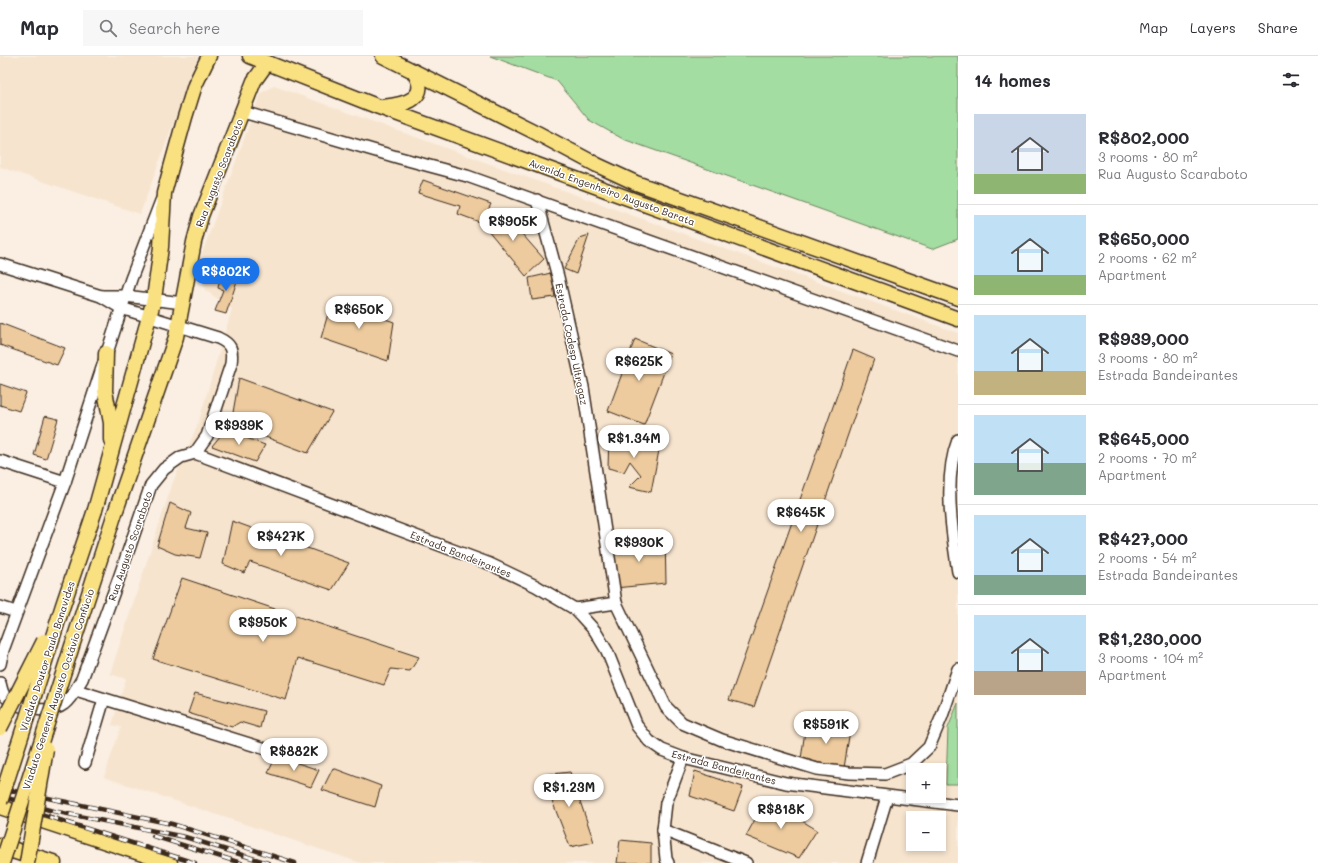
<!DOCTYPE html>
<meta charset="utf-8">
<style>
:root{--surface:#fff;--page:#f7f7f7;--text:#2b2b33;--muted:#7c7c81;--line:#e1e1e2;--accent:#1a73e8}
body{margin:0;font-family:Mali,sans-serif;background:var(--page);color:var(--text);height:100vh;display:flex;flex-direction:column;font-size:15px;white-space:nowrap}
*{box-sizing:border-box;margin:0}
p{font-size:13px;color:var(--muted)}
.icon{flex:none;width:22px;height:22px;fill:none;stroke:currentColor;stroke-width:2;stroke-linecap:round;stroke-linejoin:round}
.map{position:relative;flex:1;overflow:hidden}
.sheet{display:flex;flex-direction:column;background:var(--surface);width:360px}
.sheet>*{flex:none}
.buttons{position:absolute;left:906px;top:707px;display:grid;gap:8px}
.buttons a{display:grid;place-items:center;width:40px;height:40px;border-radius:0px;background:var(--surface);box-shadow:0 2px 6px #0003;font-size:20px}
.price{position:absolute;translate:-50% -34px;padding:0 9px;border-radius:14px;background:#fff;color:#222;font-size:13px;line-height:26px;filter:drop-shadow(0 1px 2px #0008)}
.price::after{content:'';position:absolute;left:50%;top:24px;width:12px;height:9px;margin-left:-6px;background:inherit;clip-path:polygon(0 0,100% 0,50% 100%)}
.price.selected{background:var(--accent);color:#fff}
ul{padding:0;list-style:none}
li{display:flex;align-items:center;gap:12px;height:100px;padding:0 16px}
li+li{border-top:1px solid var(--line)}
li span{display:grid;place-items:center;flex:none;width:112px;height:80px;border-radius:0px;color:#555}
li>.icon{margin-inline-start:auto}
span .icon{width:48px;height:48px;fill:#fffc;stroke-width:1}
li b{font-size:17px}
h2{display:flex;justify-content:space-between;align-items:center;height:48px;padding:0 16px;font-size:17px}
header{display:flex;align-items:center;gap:24px;box-sizing:border-box;height:56px;padding:0 20px;background:var(--surface);border-bottom:1px solid var(--line)}
header strong{font-size:19px}
nav{display:flex;gap:22px;margin-inline-start:auto;font-size:14px}
.search{width:280px;height:36px;background:var(--page);display:flex;align-items:center;gap:10px;box-sizing:border-box;padding:0 14px;border-radius:0px;color:var(--muted);font-size:15px}
main{display:flex;flex:1;min-height:0}
.map>svg:first-child{display:block}
.built{fill:#f6e4ce;fill-rule:evenodd}
.green{fill:#a3dda2;stroke:#6f8460}
.building{fill:#edcb9e;stroke:#3b2a1e}
.lines{fill:none;stroke-linecap:round;stroke-linejoin:round}
.minor-casing{stroke:#3b2a1e;stroke-width:14}
.major-casing{stroke:#3b2a1e;stroke-width:17}
.highway-casing{stroke:#3b2a1e;stroke-width:19}
.minor{stroke:#fff;stroke-width:11}
.major{stroke:#f9e181;stroke-width:14}
.highway{stroke:#f9e181;stroke-width:16}
.rail-casing{stroke:#3b2a1e;stroke-width:4.5}
.rail{stroke:#fff;stroke-width:3;stroke-dasharray:9;stroke-linecap:butt}
.major-bridge-casing{stroke:#3b2a1e;stroke-width:17;stroke-linecap:butt}
.major-bridge{stroke:#f9e181;stroke-width:14}
.labels{text-anchor:middle;stroke-width:3;stroke-linejoin:round;paint-order:stroke}
.street-label{font-size:10px;fill:#3b2a1e;stroke:#fff}
</style>
<header>
<strong>Map</strong>
<div class="search"><svg class="icon" aria-label="search" viewBox="0 0 24 24"><circle cx="10" cy="10" r="6"/><path d="M15 15l6 6"/></svg>Search here</div>
<nav><a>Map</a><a>Layers</a><a>Share</a></nav>
</header>
<main>
<div class="map">
<svg width="958" height="807" viewBox="0 0 958 807">
<rect width="100%" height="100%" fill="#faefe2"/>
<filter id="ink" filterUnits="userSpaceOnUse"><feTurbulence type="fractalNoise" baseFrequency=".025" numOctaves="2"/><feDisplacementMap in="SourceGraphic" scale="8" xChannelSelector="R" yChannelSelector="G"/><feConvolveMatrix kernelMatrix="1 2 1 2 8 2 1 2 1" color-interpolation-filters="sRGB"/></filter>
<g filter="url(#ink)">
<g class="built">
<path d="M0,0H198L140,158L0,111Z"/>
<path d="M274,30L958,277V647L948,672L946,728H958V807H361L104,721L121,671L112,669L126,623L110,618L173,426L198,368L232,253L205,234L200,203L261,37ZM913,714H939V740H913ZM913,762H939V788H913Z"/>
</g>
<g class="green">
<path d="M490,0H958V183L932,193L623,83L589,64L557,25Z"/>
<path d="M958,647V728H946L948,672Z"/>
</g>
<g class="building">
<path d="M423,124L491,148L482,167L458,158L460,150L418,137Z"/>
<path d="M501,154L544,203L526,220L482,167Z"/>
<path d="M589,179L576,218L564,213L580,182Z"/>
<path d="M221,217L238,222L226,258L215,255L223,234L218,232Z"/>
<path d="M551,217L555,241L532,244L529,222Z"/>
<path d="M332,244L394,266L388,305L321,282Z"/>
<path d="M0,267L65,292L57,309L0,289Z"/>
<path d="M635,283L671,298L644,369L608,355Z"/>
<path d="M853,294L874,303L754,651L729,644Z"/>
<path d="M239,322L332,356L308,397L231,368Z"/>
<path d="M0,328L26,337L19,355L0,349Z"/>
<path d="M45,360L58,363L46,403L34,399Z"/>
<path d="M225,374L265,389L255,406L212,390Z"/>
<path d="M609,379L660,389L651,436L629,431L641,419L630,405L624,416L608,412Z"/>
<path d="M170,447L191,457L186,472L207,477L200,502L175,498L157,490Z"/>
<path d="M232,465L349,507L332,534L250,506L244,517L223,508Z"/>
<path d="M665,480L666,527L615,532L610,489Z"/>
<path d="M182,522L419,601L410,615L391,613L384,629L298,602L286,644L153,603Z"/>
<path d="M195,637L264,655L260,672L240,666L232,671L188,657Z"/>
<path d="M806,668L850,674L844,712L801,703Z"/>
<path d="M276,700L319,714L311,731L268,717Z"/>
<path d="M333,712L381,730L375,751L322,734Z"/>
<path d="M695,715L743,731L734,755L690,740Z"/>
<path d="M570,716L594,786L570,791L542,719Z"/>
<path d="M766,743L817,774L799,802L746,780Z"/>
<path d="M620,784L651,787V807H617Z"/>
</g>
<g class="lines">
<g class="minor-casing">
<g id="minor">
<path d="M243,56L400,102L467,120L958,295"/>
<path d="M537,144L558,221L583,331L616,547L666,651L682,667L722,684L817,713L849,717L885,718L911,708L929,691L942,660L958,613"/>
<path d="M0,208L101,240L121,252L218,282C231,288 233,293 231,308L207,380L195,397L181,401L164,413L151,429L120,519L82,623C77,631 72,642 64,648C50,659 15,653 4,639C2,636 1,631 0,627"/>
<path d="M101,240H125L183,247"/>
<path d="M958,384C943,422 952,477 958,516"/>
<path d="M195,397L490,508L536,530L575,553L595,575L607,595L637,670L649,685L662,694L683,702L786,727L958,749"/>
<path d="M0,405L65,426"/>
<path d="M0,551L16,556"/>
<path d="M575,553L616,547"/>
<path d="M0,608L3,594L65,426L131,223L161,145"/>
<path d="M76,634L269,694"/>
<path d="M683,702L666,747L663,774L746,807"/>
<path d="M85,707L104,643"/>
<path d="M663,774L666,803L668,807"/>
<path d="M867,807L887,741"/>
</g>
</g>
<g class="major-casing">
<g id="major">
<path d="M250,0L379,51L958,263"/>
<path d="M383,0L537,77L597,109L636,127L958,242"/>
<path d="M383,51C405,49 432,42 413,15"/>
<path d="M106,297L105,335L111,367V384"/>
<path d="M95,454L154,243L161,191L164,137L185,61L195,29L209,0"/>
<path d="M114,460L176,281L194,186L201,160L254,25L267,7"/>
<path d="M0,751L170,807"/>
</g>
</g>
<g class="highway-casing">
<path id="highway" d="M0,790L53,807"/>
</g>
<use href="#minor" class="minor"/>
<use href="#major" class="major"/>
<use href="#highway" class="highway"/>
<g class="rail-casing">
<g id="rail">
<path d="M0,732L172,768L295,807"/>
<path d="M0,740L53,755L185,781L268,807"/>
<path d="M15,750L195,807"/>
<path d="M153,780L241,807"/>
</g>
</g>
<use href="#rail" class="rail"/>
<g class="major-bridge-casing">
<g id="major-bridge">
<path d="M0,672L44,585"/>
<path d="M0,746L63,549L95,454"/>
<path d="M2,807L114,460"/>
<path d="M27,807L46,693"/>
</g>
</g>
<use href="#major-bridge" class="major-bridge"/>
</g>
</g>
<g class="labels">
<g class="street-label">
<text transform="translate(219 117) rotate(-69)" y="4">Rua Augusto Scaraboto</text>
<text transform="translate(612 136) rotate(20)" y="4">Avenida Engenheiro Augusto Barata</text>
<text transform="translate(572 288) rotate(78)" y="4">Estrada Codesp Ultragaz</text>
<text transform="translate(130 490) rotate(-71)" y="4">Rua Augusto Scaraboto</text>
<text transform="translate(461 498) rotate(22)" y="4">Estrada Bandeirantes</text>
<text transform="translate(47 600) rotate(-72)" y="4">Viaduto Doutor Paulo Bonavides</text>
<text transform="translate(58 633) rotate(-72)" y="4">Viaduto General Augusto Octávio Confúcio</text>
<text transform="translate(724 711) rotate(15)" y="4">Estrada Bandeirantes</text>
</g>
</g>
</svg>
<div class="buttons">
<a>+</a>
<a>−</a>
</div>
<b class="price" style="left:513px;top:186px">R$905K</b>
<b class="price selected" style="left:226px;top:236px">R$802K</b>
<b class="price" style="left:359px;top:274px">R$650K</b>
<b class="price" style="left:639px;top:326px">R$625K</b>
<b class="price" style="left:239px;top:390px">R$939K</b>
<b class="price" style="left:634px;top:403px">R$1.34M</b>
<b class="price" style="left:801px;top:477px">R$645K</b>
<b class="price" style="left:281px;top:501px">R$427K</b>
<b class="price" style="left:639px;top:507px">R$930K</b>
<b class="price" style="left:263px;top:587px">R$950K</b>
<b class="price" style="left:826px;top:689px">R$591K</b>
<b class="price" style="left:294px;top:716px">R$882K</b>
<b class="price" style="left:569px;top:752px">R$1.23M</b>
<b class="price" style="left:781px;top:774px">R$818K</b>
</div>
<section class="sheet">
<h2>14 homes<svg class="icon" aria-label="filters" viewBox="0 0 24 24"><path d="M4 7h16M4 17h16"/><circle cx="9" cy="7" r="2"/><circle cx="15" cy="17" r="2"/></svg></h2>
<ul>
<li><span style="background:linear-gradient(#c9d6e8 75%,#8fb573 0)"><svg class="icon" aria-label="home" viewBox="0 0 24 24"><path d="M3 11l9-7 9 7M6 9v11h12V9"/></svg></span><div><b>R$802,000</b><p>3 rooms · 80 m²</p><p>Rua Augusto Scaraboto</p></div></li>
<li><span style="background:linear-gradient(#bfe0f5 75%,#8fb573 0)"><svg class="icon" aria-label="home" viewBox="0 0 24 24"><path d="M3 11l9-7 9 7M6 9v11h12V9"/></svg></span><div><b>R$650,000</b><p>2 rooms · 62 m²</p><p>Apartment</p></div></li>
<li><span style="background:linear-gradient(#bfe0f5 70%,#c2b280 0)"><svg class="icon" aria-label="home" viewBox="0 0 24 24"><path d="M3 11l9-7 9 7M6 9v11h12V9"/></svg></span><div><b>R$939,000</b><p>3 rooms · 80 m²</p><p>Estrada Bandeirantes</p></div></li>
<li><span style="background:linear-gradient(#bfe0f5 60%,#7fa58c 0)"><svg class="icon" aria-label="home" viewBox="0 0 24 24"><path d="M3 11l9-7 9 7M6 9v11h12V9"/></svg></span><div><b>R$645,000</b><p>2 rooms · 70 m²</p><p>Apartment</p></div></li>
<li><span style="background:linear-gradient(#bfe0f5 75%,#7fa58c 0)"><svg class="icon" aria-label="home" viewBox="0 0 24 24"><path d="M3 11l9-7 9 7M6 9v11h12V9"/></svg></span><div><b>R$427,000</b><p>2 rooms · 54 m²</p><p>Estrada Bandeirantes</p></div></li>
<li><span style="background:linear-gradient(#bfe0f5 70%,#b9a48a 0)"><svg class="icon" aria-label="home" viewBox="0 0 24 24"><path d="M3 11l9-7 9 7M6 9v11h12V9"/></svg></span><div><b>R$1,230,000</b><p>3 rooms · 104 m²</p><p>Apartment</p></div></li>
</ul>
</section>
</main>
